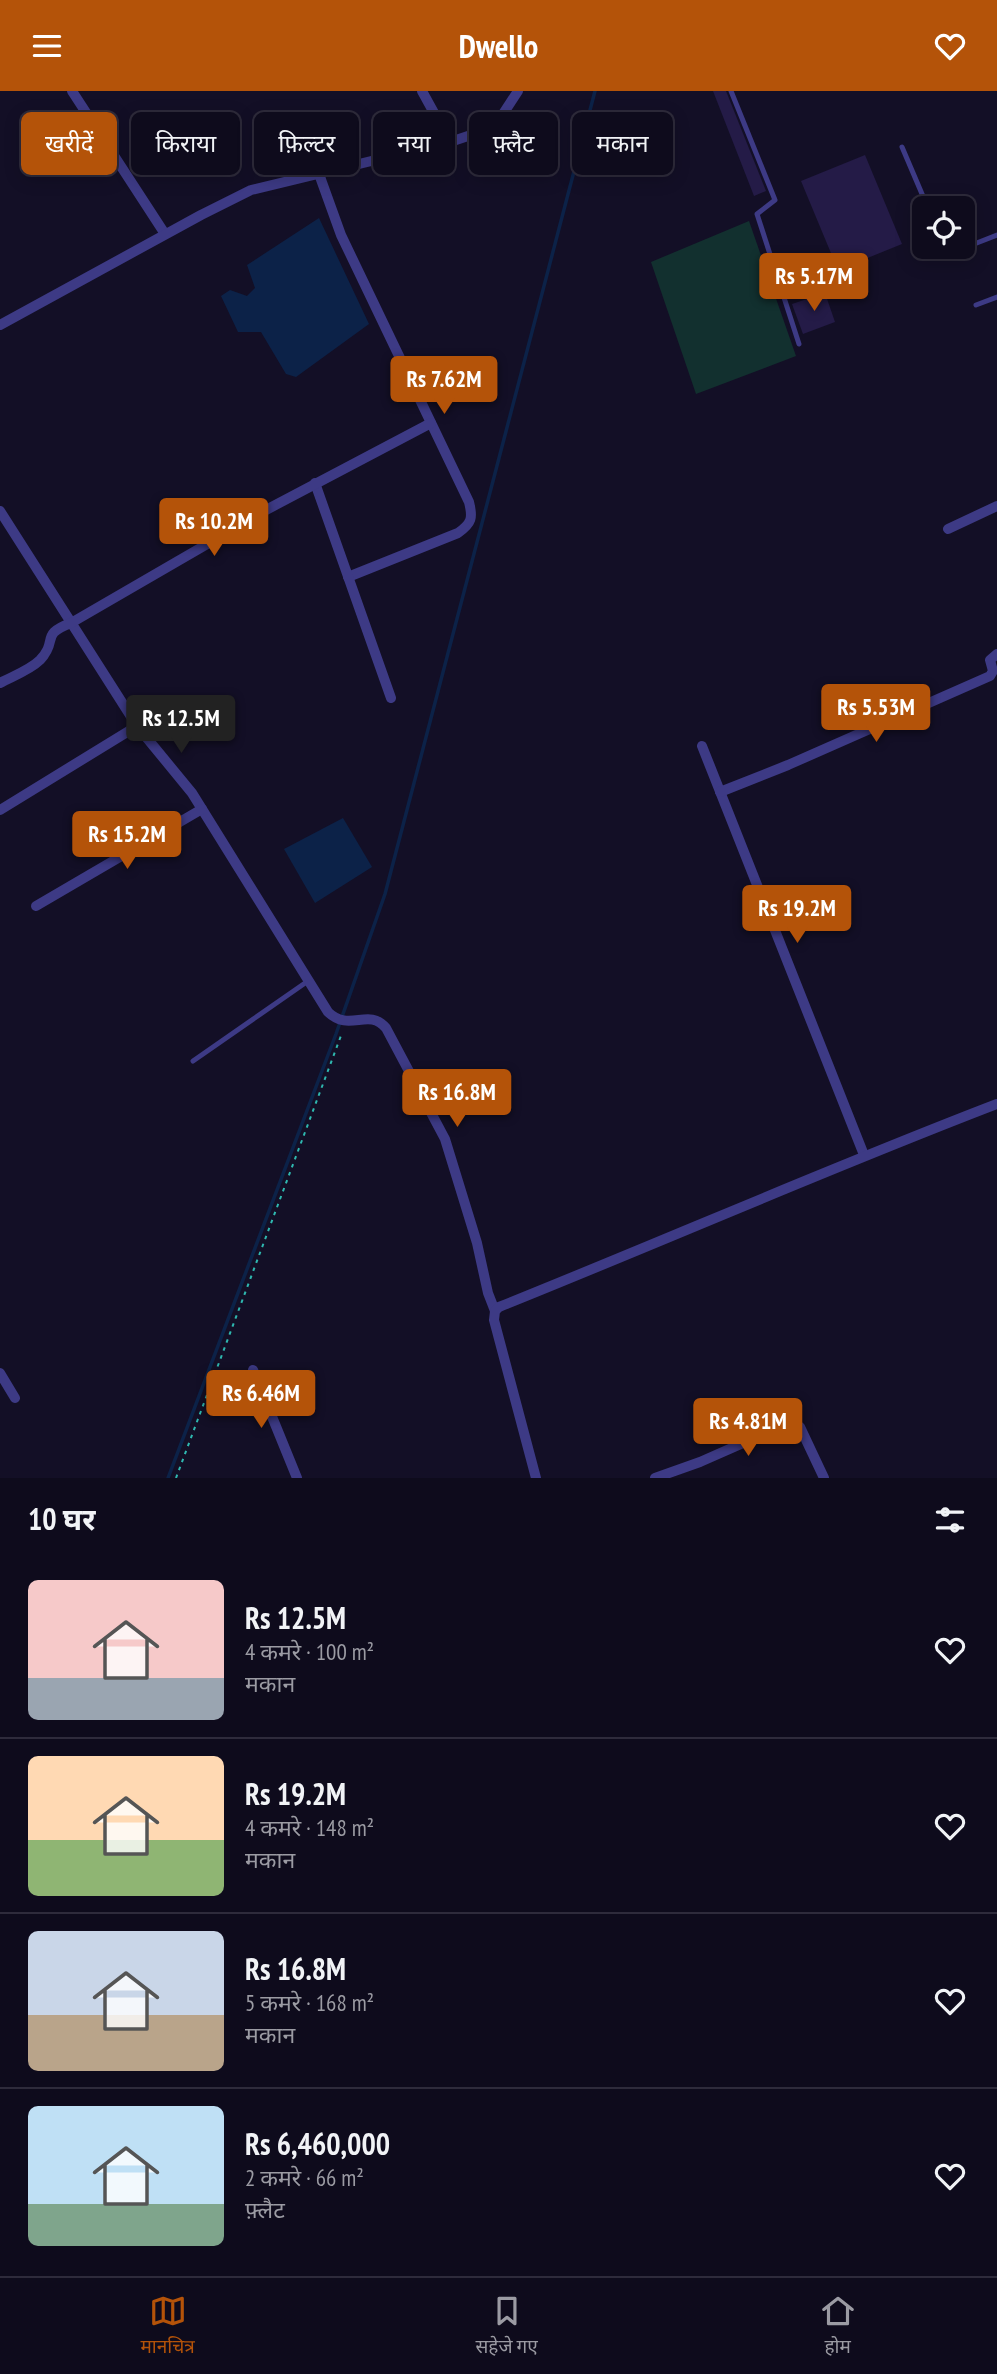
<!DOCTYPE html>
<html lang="hi">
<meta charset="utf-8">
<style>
:root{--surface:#0e0b1c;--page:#171425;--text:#f1f3f6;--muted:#9b9ba3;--line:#2e2b3b;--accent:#b45309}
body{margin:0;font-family:"PT Sans Narrow","Noto Sans Devanagari",sans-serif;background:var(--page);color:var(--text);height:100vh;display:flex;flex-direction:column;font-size:26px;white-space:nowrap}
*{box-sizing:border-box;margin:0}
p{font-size:23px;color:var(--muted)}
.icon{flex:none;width:38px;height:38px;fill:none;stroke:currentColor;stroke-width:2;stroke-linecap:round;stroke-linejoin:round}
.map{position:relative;height:1387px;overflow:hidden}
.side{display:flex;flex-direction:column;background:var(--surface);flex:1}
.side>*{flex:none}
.banner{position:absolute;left:21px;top:21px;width:956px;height:63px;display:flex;gap:14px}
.buttons{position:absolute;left:912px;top:105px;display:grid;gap:14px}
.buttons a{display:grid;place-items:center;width:63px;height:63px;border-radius:10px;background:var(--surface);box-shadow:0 4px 18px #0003,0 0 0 2px var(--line);font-size:35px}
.price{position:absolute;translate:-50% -60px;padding:0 16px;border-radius:7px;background:var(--accent);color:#fff;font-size:23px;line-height:46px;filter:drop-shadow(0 2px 4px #0008)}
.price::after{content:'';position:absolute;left:50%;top:42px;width:21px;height:16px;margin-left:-10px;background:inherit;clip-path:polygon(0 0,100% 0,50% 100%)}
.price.on{background:#222;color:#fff}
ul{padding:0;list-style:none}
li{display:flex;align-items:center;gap:21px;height:175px;padding:0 28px}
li+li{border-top:2px solid var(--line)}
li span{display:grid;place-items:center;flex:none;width:196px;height:140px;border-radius:10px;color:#555}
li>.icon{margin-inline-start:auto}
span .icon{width:84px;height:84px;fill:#fffc;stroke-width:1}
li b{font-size:30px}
h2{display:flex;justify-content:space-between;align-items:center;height:84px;padding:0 28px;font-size:30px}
.tag{padding:0 24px;border-radius:10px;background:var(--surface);box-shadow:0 4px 18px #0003,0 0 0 2px var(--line);font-size:24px;line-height:63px}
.tag.on{background:var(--accent);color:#fff}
header{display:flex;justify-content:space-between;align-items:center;height:91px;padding:0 28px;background:var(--accent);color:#fff;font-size:32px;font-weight:700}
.tab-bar{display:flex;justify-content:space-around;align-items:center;height:98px;border-top:2px solid var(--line);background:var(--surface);font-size:19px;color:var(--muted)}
.tab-bar a{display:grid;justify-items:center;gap:4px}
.tab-bar .on{color:var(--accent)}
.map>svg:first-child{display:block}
.green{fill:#12302f}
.water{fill:#0c2248}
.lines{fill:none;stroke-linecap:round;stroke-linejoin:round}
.stream{stroke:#0c2248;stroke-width:3.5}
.building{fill:#241b47}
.path{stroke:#2fb8b0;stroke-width:2;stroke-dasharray:3.5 5;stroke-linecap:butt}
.service{stroke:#3d3a85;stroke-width:5}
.minor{stroke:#3d3a85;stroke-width:10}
</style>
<header><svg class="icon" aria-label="menu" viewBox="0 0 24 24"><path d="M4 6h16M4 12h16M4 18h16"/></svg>Dwello<svg class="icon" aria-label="heart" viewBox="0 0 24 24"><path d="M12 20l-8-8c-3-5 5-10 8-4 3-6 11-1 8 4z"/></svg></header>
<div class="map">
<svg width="997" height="1387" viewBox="0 0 997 1387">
<rect width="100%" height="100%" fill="#130f26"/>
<path class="green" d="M749,130L796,265L696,303L651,171Z"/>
<g class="water">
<path d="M319,127L369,233L296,286L286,283L261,241H238L221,205L230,199L247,205L255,197L247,174Z"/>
<path d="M343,727L372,776L315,812L284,758Z"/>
</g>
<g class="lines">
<path class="stream" d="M168,1387L336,943L385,803L595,0"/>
</g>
<g class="building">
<path d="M713,0H726L766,100L754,105Z"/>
<path d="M865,64L902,153L838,179L801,90Z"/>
<path d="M825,202L835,231L803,243L792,213Z"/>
</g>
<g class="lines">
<path class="path" d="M176,1387L342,942"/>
<g class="service">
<path d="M731,0L775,109L757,123L799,253"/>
<path d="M902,56L928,117"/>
<path d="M955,156L969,155L997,144"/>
<path d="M976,214L997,206"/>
<path d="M193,970L308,890"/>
</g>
<g class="minor">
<path d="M72,0L165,143"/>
<path d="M422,0L450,51"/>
<path d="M319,83L341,144L469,411C473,427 472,432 458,442L348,486"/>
<path d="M0,234L201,124L251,99L450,51L483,40L501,26L518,0"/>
<path d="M315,392L391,607"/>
<path d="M0,420L137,635L192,702L328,921C350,942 368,916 386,937L445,1048L477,1152L488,1202L495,1220"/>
<path d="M948,438L997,415"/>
<path d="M0,592C13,585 30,579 40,569C59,549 39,544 71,532L266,419L431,332"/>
<path d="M702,655L864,1064"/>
<path d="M720,701L788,674L990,585L993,580L990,569L997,563"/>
<path d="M0,719L137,635"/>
<path d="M36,815L202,718"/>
<path d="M253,1279L297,1387"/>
<path d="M0,1282L15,1307"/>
<path d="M536,1387L494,1229L495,1220L499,1216C666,1149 830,1077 997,1013"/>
<path d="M655,1387L700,1371L793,1330L800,1336L824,1387"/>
</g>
</g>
</svg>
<div class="buttons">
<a><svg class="icon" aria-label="locate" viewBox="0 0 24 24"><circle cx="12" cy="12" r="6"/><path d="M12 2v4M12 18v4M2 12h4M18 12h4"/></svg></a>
</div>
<b class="price" style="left:814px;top:222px">Rs 5.17M</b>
<b class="price" style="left:444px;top:325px">Rs 7.62M</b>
<b class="price" style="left:214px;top:467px">Rs 10.2M</b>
<b class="price" style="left:876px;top:653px">Rs 5.53M</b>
<b class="price on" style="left:181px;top:664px">Rs 12.5M</b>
<b class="price" style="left:127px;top:780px">Rs 15.2M</b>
<b class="price" style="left:797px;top:854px">Rs 19.2M</b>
<b class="price" style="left:457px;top:1038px">Rs 16.8M</b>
<b class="price" style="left:261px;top:1339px">Rs 6.46M</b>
<b class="price" style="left:748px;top:1367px">Rs 4.81M</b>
<div class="banner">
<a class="tag on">खरीदें</a>
<a class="tag">किराया</a>
<a class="tag">फ़िल्टर</a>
<a class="tag">नया</a>
<a class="tag">फ़्लैट</a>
<a class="tag">मकान</a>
</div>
</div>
<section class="side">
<h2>10 घर<svg class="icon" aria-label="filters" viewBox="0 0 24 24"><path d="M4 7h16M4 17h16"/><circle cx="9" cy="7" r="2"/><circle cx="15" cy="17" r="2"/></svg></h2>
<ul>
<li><span style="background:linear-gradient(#f6c9c9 70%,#9aa5b1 0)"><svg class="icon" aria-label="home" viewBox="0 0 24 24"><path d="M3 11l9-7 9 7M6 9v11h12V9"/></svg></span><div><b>Rs 12.5M</b><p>4 कमरे · 100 m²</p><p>मकान</p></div><svg class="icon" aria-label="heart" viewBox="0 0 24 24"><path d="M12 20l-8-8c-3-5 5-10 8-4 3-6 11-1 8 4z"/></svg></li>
<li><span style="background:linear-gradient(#ffd9b3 60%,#8fb573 0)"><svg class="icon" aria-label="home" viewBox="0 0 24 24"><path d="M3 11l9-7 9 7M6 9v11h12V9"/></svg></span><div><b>Rs 19.2M</b><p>4 कमरे · 148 m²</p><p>मकान</p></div><svg class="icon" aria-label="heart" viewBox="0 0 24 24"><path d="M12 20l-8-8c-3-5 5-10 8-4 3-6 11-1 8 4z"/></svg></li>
<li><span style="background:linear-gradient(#c9d6e8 60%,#b9a48a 0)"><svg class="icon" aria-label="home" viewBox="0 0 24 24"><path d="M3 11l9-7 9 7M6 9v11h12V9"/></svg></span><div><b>Rs 16.8M</b><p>5 कमरे · 168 m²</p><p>मकान</p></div><svg class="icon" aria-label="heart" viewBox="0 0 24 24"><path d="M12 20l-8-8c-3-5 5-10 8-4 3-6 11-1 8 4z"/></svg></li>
<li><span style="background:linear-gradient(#bfe0f5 70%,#7fa58c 0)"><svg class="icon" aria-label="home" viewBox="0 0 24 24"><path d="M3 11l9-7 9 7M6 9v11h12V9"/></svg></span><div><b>Rs 6,460,000</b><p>2 कमरे · 66 m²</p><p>फ़्लैट</p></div><svg class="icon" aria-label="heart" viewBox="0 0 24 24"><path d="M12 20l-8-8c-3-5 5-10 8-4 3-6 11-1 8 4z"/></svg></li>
</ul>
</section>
<nav class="tab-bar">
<a class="on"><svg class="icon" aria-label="map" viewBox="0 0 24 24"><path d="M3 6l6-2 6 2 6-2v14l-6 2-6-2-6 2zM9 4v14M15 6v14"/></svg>मानचित्र</a>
<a><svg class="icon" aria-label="saved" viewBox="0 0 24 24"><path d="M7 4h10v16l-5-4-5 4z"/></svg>सहेजे गए</a>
<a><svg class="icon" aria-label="home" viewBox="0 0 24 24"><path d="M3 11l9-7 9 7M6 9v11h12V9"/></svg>होम</a>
</nav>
